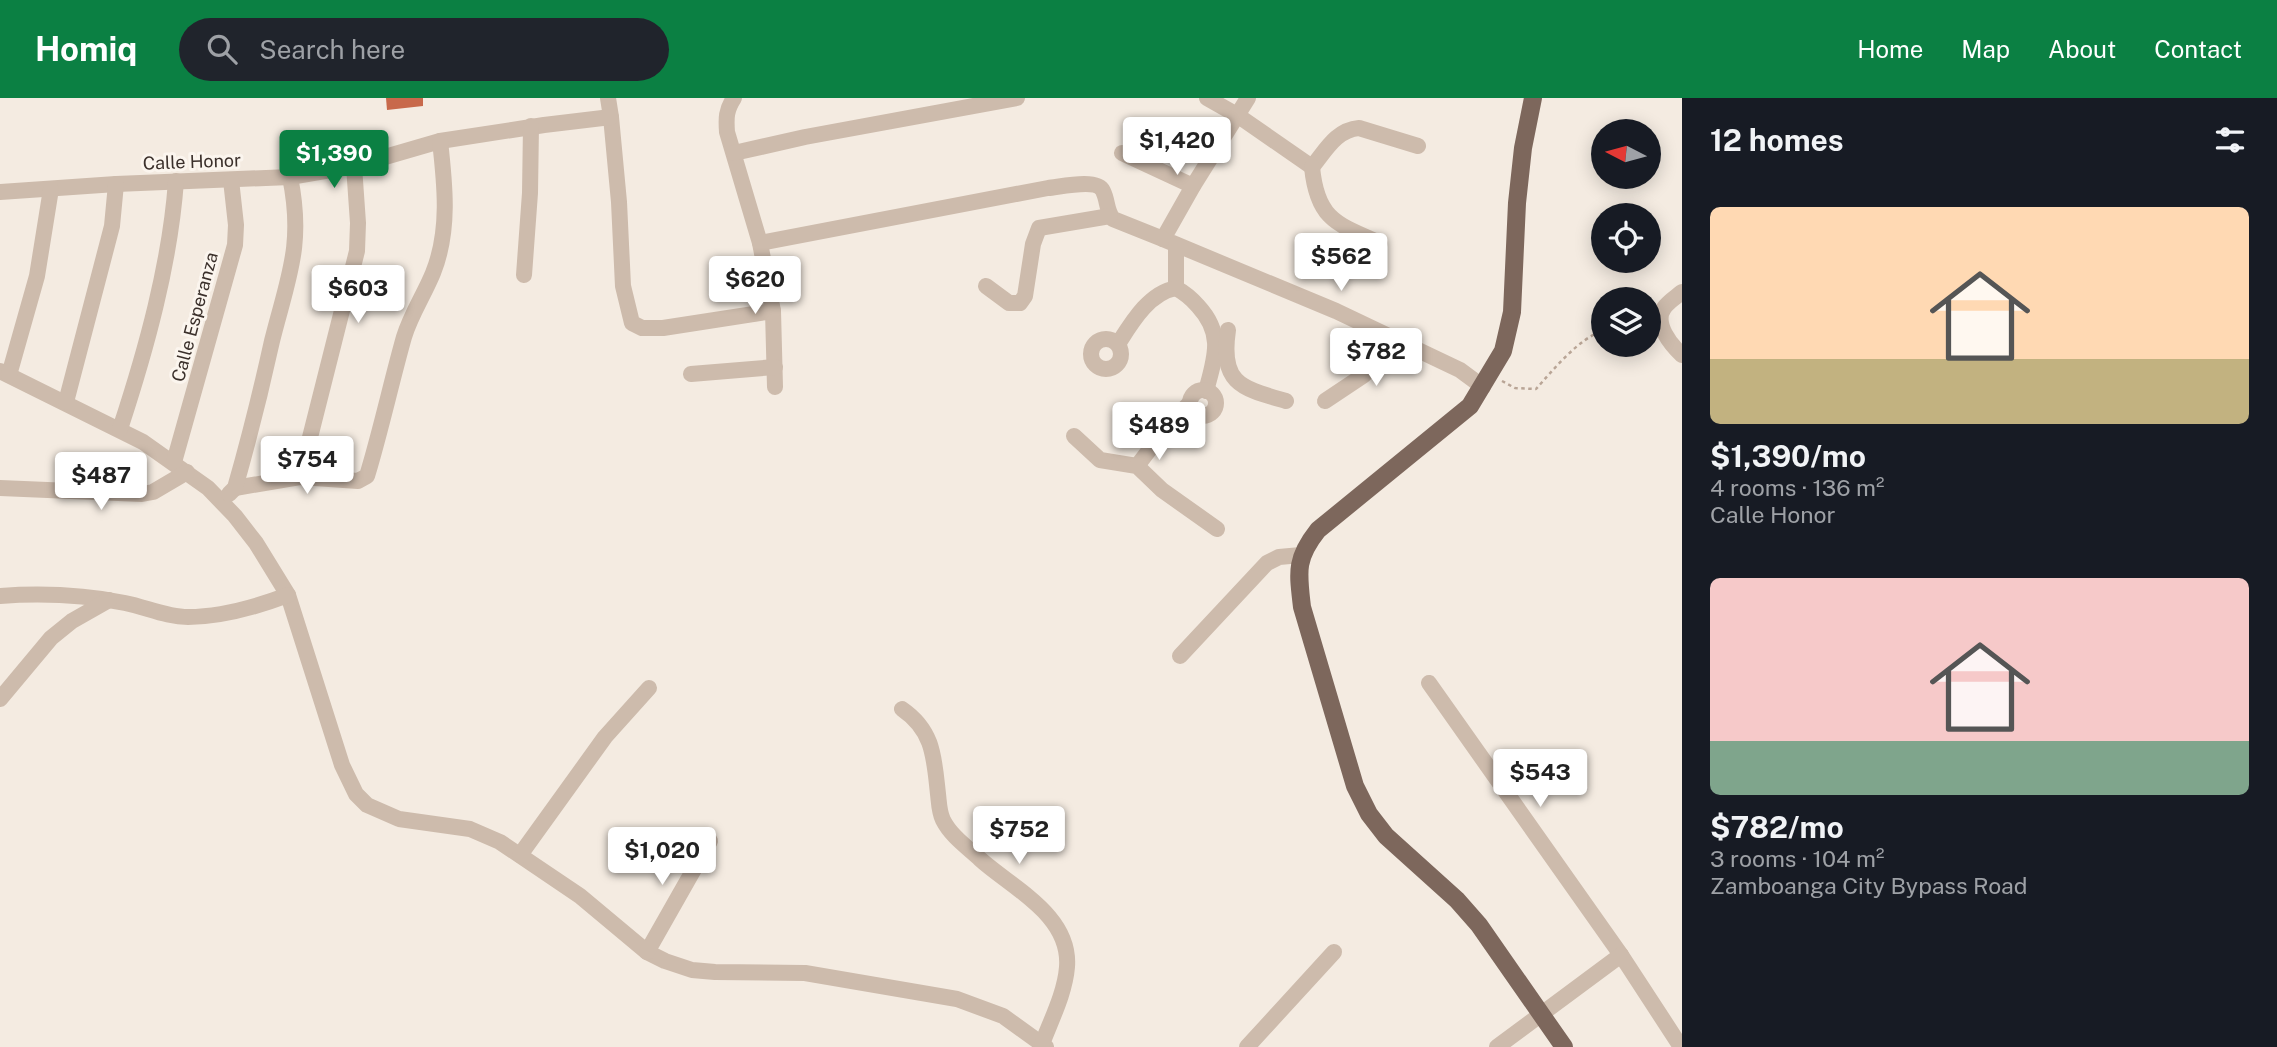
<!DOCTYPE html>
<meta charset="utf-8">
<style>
:root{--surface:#171b24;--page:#20242c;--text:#f1f3f6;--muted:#9ea1a6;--accent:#0b8043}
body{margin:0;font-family:"Public Sans",sans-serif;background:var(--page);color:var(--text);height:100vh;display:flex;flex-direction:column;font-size:26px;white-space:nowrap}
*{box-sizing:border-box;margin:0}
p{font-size:23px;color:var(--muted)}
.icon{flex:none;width:38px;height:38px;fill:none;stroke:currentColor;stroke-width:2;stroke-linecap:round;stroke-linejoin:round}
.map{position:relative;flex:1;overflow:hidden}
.side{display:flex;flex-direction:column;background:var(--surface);width:595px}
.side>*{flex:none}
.needle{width:46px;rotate:276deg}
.tools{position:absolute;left:1591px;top:21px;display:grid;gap:14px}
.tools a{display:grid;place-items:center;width:70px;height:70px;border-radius:50%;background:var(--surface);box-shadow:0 4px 18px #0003;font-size:35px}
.price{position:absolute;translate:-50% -60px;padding:0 16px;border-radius:7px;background:#fff;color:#222;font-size:23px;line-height:46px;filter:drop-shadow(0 2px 4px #0008)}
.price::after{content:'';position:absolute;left:50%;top:42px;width:21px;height:16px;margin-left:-10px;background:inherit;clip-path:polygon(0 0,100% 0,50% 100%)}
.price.selected{background:var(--accent);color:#fff}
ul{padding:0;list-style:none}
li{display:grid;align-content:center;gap:14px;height:371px;padding:0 28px}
li span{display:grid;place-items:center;height:217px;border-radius:10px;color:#555}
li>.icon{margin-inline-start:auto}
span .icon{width:126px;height:126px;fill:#fffc;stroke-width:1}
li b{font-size:30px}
h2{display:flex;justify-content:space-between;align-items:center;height:84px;padding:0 28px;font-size:30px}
header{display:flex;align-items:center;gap:42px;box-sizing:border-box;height:98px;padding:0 35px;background:var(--accent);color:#fff}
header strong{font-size:33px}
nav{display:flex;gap:38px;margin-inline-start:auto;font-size:24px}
.search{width:490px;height:63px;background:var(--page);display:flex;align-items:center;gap:18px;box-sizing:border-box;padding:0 24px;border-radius:38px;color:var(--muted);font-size:26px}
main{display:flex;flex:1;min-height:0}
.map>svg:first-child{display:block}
.building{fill:#c8694b}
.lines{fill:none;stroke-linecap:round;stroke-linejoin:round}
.path{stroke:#b9a596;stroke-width:2.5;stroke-dasharray:3.5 3.5;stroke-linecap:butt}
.minor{stroke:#cdbbac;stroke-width:16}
.major{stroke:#7d675c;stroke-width:18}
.labels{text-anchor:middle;stroke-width:6;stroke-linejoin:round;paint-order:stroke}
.street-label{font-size:18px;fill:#3b302b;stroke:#fbf5ee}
</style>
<header>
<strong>Homiq</strong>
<div class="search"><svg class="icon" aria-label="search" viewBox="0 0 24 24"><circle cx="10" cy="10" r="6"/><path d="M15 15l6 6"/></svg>Search here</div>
<nav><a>Home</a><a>Map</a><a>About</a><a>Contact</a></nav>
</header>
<main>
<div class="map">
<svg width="1682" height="949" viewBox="0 0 1682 949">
<rect width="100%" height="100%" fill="#f4ebe1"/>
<path class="building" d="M386,0H423V8L387,12Z"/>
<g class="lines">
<path class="path" d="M1502,283L1515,290L1536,291C1552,273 1580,239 1603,233"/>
<g class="minor">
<path d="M734,0C726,12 726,20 727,34L760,145L773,213L775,289"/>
<path d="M1207,0L1237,17L1312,69C1326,52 1336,32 1359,30L1418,48"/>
<path d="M1248,0L1193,88L1163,141L1336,213L1460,272L1483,289"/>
<path d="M611,19L619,104L623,188L632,225L642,230H663L773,213"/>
<path d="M734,55L805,39L1017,0"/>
<path d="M1122,55L1193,88"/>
<path d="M1312,69C1317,121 1336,126 1380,145"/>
<path d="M0,94L116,86L290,79L354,68L440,43L544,27L611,19L608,0"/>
<path d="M760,145L1048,90C1060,89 1097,80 1103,93C1108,103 1106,112 1113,121L1163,141"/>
<path d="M1176,147V190C1185,195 1192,201 1198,208C1224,236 1215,259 1206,293"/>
<path d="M524,177L530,95L531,28"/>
<path d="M986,188L1009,205H1020L1025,198L1033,146L1039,130L1110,118"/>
<path d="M1682,194C1676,199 1668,204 1664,210C1653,225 1671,247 1682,257"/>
<path d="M1228,232C1220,286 1241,290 1286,303"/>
<circle cx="1106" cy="256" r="15"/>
<path d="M1118,246C1132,224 1149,195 1176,190"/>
<path d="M0,273L143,344L208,390L235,418L256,445L288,497L342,667L356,696L367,707L399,721L470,731L500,744L580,798L647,854L665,863L692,872L715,874L805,875L957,901L1003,918L1046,949"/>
<path d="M691,276L775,269"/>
<path d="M9,277L37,178L51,91"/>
<circle cx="1203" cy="305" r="13"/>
<path d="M1325,303L1364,277L1397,243"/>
<path d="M66,304L112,128L116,86"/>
<path d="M120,331C146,252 170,166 176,83"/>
<path d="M1074,338L1100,362L1137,368L1162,392L1217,431"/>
<path d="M174,364L235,147L236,127L231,82"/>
<path d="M1137,368L1170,325L1190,305"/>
<path d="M300,379L357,153L358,125L354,68"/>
<path d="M0,390L142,396L153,394L187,374"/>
<path d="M235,390L300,379L358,383L367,378C381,332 391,285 404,239C411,216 424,197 433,175C450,133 445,87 440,43"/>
<path d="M229,396L235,390C249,341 261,293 272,243C288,179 304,147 290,79"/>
<path d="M0,498C41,495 85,497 125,505C146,509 166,519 188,519C222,519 256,509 288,497"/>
<path d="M1180,558L1267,465L1279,459L1301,457"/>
<path d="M1429,585L1621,857"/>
<path d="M0,601L51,540L72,523L109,502"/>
<path d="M902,611C934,633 934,660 938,696C939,704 939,714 943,722C951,738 967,749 980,761C1012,790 1071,817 1067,869C1065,895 1051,922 1042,946"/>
<path d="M520,757L605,639L649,590"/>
<path d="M647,854L710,743"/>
<path d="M1247,949L1334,854"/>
<path d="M1497,949L1621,857L1681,949"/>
</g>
<path class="major" d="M1533,0L1523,50L1517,105L1512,214L1503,253L1470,308L1318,432C1295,461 1298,474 1302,509L1355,688L1369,716L1386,738L1457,802L1479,827L1564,949"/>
</g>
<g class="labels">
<g class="street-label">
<text transform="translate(192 64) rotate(-2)" y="6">Calle Honor</text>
<text transform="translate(195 219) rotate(-75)" y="6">Calle Esperanza</text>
</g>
</g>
</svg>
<div class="tools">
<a><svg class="needle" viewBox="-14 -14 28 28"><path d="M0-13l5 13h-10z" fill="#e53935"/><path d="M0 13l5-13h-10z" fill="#9ea1a6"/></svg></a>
<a><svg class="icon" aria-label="locate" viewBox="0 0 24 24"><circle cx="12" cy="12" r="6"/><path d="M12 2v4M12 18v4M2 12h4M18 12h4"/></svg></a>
<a><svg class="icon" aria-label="layers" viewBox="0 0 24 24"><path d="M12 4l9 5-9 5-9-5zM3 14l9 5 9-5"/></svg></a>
</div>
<b class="price" style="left:1177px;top:79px">$1,420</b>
<b class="price selected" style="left:334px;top:92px">$1,390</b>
<b class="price" style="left:1341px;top:195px">$562</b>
<b class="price" style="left:755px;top:218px">$620</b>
<b class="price" style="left:358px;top:227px">$603</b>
<b class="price" style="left:1376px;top:290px">$782</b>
<b class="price" style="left:1159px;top:364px">$489</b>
<b class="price" style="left:307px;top:398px">$754</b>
<b class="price" style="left:101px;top:414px">$487</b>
<b class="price" style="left:1540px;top:711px">$543</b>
<b class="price" style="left:1019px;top:768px">$752</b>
<b class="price" style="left:662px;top:789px">$1,020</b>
</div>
<section class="side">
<h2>12 homes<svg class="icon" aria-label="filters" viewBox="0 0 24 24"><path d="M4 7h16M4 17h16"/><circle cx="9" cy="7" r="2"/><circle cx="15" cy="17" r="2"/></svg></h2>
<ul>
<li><span style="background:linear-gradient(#ffd9b3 70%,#c2b280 0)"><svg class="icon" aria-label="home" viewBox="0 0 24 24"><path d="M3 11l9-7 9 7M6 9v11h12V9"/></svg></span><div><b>$1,390/mo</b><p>4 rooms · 136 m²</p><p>Calle Honor</p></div></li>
<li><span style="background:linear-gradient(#f6c9c9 75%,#7fa58c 0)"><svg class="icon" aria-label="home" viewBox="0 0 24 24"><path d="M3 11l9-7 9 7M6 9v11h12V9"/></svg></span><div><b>$782/mo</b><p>3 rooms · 104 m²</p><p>Zamboanga City Bypass Road</p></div></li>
</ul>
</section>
</main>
